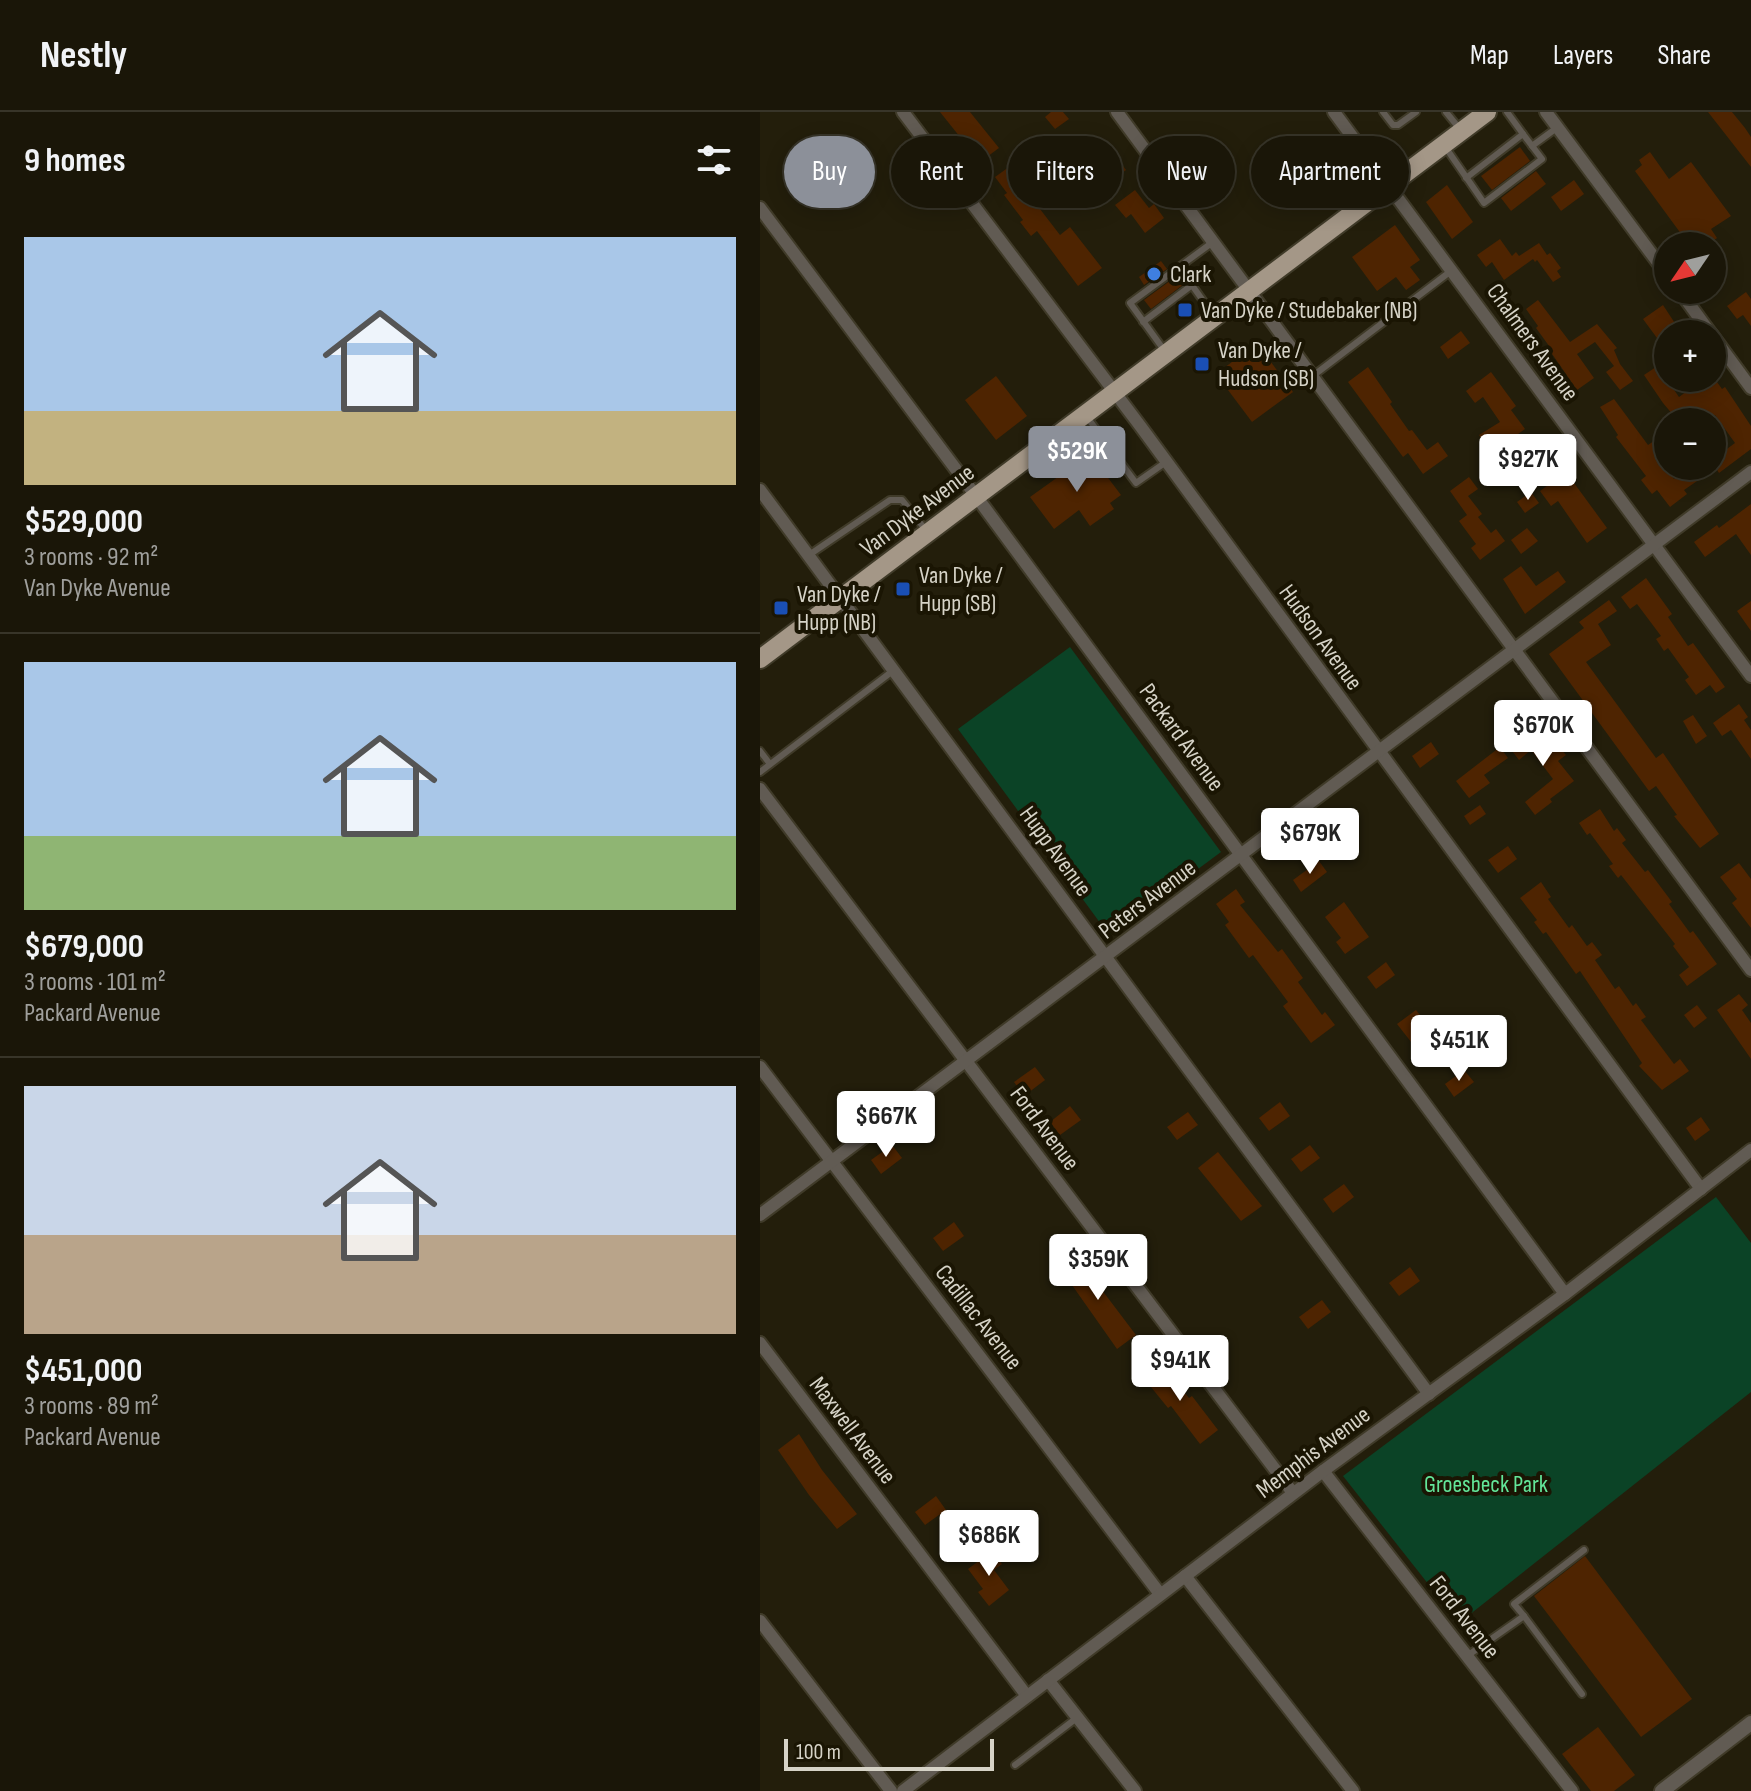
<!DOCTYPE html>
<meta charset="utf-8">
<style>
:root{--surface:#1a1608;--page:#272316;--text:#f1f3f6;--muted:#9f9f9c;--line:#383529;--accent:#8c9099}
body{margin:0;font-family:"Sofia Sans Condensed",sans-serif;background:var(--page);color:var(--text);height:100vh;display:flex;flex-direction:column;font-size:30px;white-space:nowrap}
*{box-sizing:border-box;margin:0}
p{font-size:26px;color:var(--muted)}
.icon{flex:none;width:44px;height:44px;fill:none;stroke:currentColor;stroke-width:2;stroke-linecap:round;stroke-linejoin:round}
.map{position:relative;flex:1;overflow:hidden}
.drawer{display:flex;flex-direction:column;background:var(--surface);width:760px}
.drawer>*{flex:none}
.top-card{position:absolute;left:24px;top:24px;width:760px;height:72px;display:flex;gap:16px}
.needle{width:52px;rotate:235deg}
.buttons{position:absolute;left:894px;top:120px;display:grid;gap:16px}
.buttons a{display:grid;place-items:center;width:72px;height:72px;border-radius:50%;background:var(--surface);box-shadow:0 4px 20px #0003,0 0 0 2px var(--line);font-size:40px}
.scale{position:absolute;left:24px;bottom:20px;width:210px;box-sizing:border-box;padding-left:8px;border:4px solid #d6d3c7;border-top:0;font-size:22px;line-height:28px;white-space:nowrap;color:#d6d3c7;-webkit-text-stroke:6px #1a1503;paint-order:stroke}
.price{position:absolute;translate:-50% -68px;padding:0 18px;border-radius:8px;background:#fff;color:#222;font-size:26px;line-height:52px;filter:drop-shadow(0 2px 4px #0008)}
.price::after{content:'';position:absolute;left:50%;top:48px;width:24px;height:18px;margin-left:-12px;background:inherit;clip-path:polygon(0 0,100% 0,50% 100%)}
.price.active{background:var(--accent);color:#fff}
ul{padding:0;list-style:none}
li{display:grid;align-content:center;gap:16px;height:424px;padding:0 24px}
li+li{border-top:2px solid var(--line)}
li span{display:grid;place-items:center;height:248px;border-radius:0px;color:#555}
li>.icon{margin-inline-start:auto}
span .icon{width:144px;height:144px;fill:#fffc;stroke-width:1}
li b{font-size:34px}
h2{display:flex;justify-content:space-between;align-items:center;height:96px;padding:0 24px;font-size:34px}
.pill{padding:0 28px;border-radius:36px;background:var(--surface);box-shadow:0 4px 20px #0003,0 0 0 2px var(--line);font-size:28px;line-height:72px}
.pill.active{background:var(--accent);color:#fff}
header{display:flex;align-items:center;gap:48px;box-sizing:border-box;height:112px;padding:0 40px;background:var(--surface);border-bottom:2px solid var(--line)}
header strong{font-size:38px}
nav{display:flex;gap:44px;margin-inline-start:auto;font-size:28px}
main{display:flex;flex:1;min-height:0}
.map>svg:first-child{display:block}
.green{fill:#0b4326}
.building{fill:#4e2401}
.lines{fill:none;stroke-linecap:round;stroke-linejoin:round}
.service-casing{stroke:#403b29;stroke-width:10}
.minor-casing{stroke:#403b29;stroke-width:16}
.tertiary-casing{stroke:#403b29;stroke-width:18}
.primary-casing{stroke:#403b29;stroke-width:22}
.service{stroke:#615b53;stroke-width:6}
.minor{stroke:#615b53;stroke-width:12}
.tertiary{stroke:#615b53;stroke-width:14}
.primary{stroke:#a49787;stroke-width:18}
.shop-dot{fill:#3f7fe0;stroke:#1a1503;stroke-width:3}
.transit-dot{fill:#1a4fb4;stroke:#1a1503;stroke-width:3}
.labels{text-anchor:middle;stroke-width:8;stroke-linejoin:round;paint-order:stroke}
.poi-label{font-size:24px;fill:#d6d3c7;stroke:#1a1503;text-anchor:start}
.street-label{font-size:24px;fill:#d6d3c7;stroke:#1a1503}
.park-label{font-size:24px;fill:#63e699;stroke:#1a1503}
</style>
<header>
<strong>Nestly</strong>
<nav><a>Map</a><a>Layers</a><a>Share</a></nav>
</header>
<main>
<section class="drawer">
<h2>9 homes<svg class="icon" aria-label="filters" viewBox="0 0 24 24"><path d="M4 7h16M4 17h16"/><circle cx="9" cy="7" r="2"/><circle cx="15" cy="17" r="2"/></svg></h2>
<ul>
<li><span style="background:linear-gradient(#a9c7e8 70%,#c2b280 0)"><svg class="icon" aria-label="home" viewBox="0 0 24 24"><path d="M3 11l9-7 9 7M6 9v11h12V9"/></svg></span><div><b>$529,000</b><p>3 rooms · 92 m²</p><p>Van Dyke Avenue</p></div></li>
<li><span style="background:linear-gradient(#a9c7e8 70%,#8fb573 0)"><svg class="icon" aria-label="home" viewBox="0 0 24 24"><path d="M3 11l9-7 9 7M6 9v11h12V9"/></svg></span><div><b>$679,000</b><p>3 rooms · 101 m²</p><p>Packard Avenue</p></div></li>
<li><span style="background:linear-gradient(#c9d6e8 60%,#b9a48a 0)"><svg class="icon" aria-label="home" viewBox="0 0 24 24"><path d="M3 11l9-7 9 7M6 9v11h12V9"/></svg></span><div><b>$451,000</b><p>3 rooms · 89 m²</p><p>Packard Avenue</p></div></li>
</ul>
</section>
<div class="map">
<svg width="991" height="1679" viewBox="0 0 991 1679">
<rect width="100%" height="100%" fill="#231e0b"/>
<g class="green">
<path d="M310,535L461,740L349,823L198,617Z"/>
<path d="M956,1085L991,1131V1280L699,1511L583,1364Z"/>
</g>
<g class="building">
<path d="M180,0H210L239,36L220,50Z"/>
<path d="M291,0H303L309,7L295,17L285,5Z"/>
<path d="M948,0H972L985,16L991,25V55Z"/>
<path d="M760,35L770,49L732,78L721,64Z"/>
<path d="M890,40L909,67L931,50L971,104L951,117L957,126L946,134H930L875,59L882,53L879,48Z"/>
<path d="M356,44L366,58L347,72L337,58Z"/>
<path d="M260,47L268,57L259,64L273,82L270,84L300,123L310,115L342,156L318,174L277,119L271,124L260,110L263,108L244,83L247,81L235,65Z"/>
<path d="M776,59L786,72L751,99L741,86Z"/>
<path d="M814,68L824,82L801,99L791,85Z"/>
<path d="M687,73L713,110L692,127L666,90Z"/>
<path d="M375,78L389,96L394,92L404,106L385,121L371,102L366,106L355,93Z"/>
<path d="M635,113L660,148L650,155L660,168L646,178L636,165L617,179L592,145Z"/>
<path d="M740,127L752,144L756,140L759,144L779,131L787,143L790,141L801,156L797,159L801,165L793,170L777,148L775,150L773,147L744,168L732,150L726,155L717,143Z"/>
<path d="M401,149L407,157L384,173L379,165Z"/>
<path d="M418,163L424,172L391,197L384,188Z"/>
<path d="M986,180L991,187V214L983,203L977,207L967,194Z"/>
<path d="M778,188L810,230L837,212L857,236L854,238L860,252L873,269L860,278L846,260L854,254L835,230L817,242L834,266L817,278L790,239L792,238L776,216L778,214L766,197Z"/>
<path d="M903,193L922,222H908V241L883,207Z"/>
<path d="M701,219L710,231L688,247L680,235Z"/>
<path d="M497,231L533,280L492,310L456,262Z"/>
<path d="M908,247V269L919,285L938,271L934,266H952V263L962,277L965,275L991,314V337L959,361L956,356L924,378L927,382L910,395L897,378L892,382L881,368L886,364L856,325L858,323L840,295L854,287L888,333L894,329L903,341L898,345L914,367L933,354H954L952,348L975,331L955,303L950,307L944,300L930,310H919L903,291L884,263Z"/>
<path d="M608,255L632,290L630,292L649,319L652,318L667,338L678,330L688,344L663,362L648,341L643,345L588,270Z"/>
<path d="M731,260L756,294L751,298L765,317L743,333L757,351L739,364L731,353L735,350L733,344L719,323L740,310L723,285L715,291L706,279Z"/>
<path d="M236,264L267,304L236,328L205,288Z"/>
<path d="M330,342L361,383L350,391L354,397L330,414L319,398L294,417L270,385Z"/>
<path d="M806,360L847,416L827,431L798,389L791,394L780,379Z"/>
<path d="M709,365L718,377L708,384L722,402L718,405L731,421L736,417L745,429L720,448L711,436L716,432L699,409L707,403L690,379Z"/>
<path d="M771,380L779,391L765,401L757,390Z"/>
<path d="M991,392V443L976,422L945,445L934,430L957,413L959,416Z"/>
<path d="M767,416L778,429L761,442L751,428Z"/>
<path d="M761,454L776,474L798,459L806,470L765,502L743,467Z"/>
<path d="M886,466L912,502L908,505L928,534L933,531L965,575L956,581L950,573L936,583L925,568L929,565L908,536L904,539L896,527L901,524L877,492L870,497L861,485Z"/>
<path d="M849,488L857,499L838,512L851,533L826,550L896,646L903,641L959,722L940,736L914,704L917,703L896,674L889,679L789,542L824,516L819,510Z"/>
<path d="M991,489V519L977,499Z"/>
<path d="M979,592L988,605L984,608L991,618V647L971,618L962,624L953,611Z"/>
<path d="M933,603L947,624L936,632L923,609Z"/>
<path d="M775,615L791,636L797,632L806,643L798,649L814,669L790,687L792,690L775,703L765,690L793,667L771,638L759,648L749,635Z"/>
<path d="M671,630L679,642L660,656L652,644Z"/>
<path d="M740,635L748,646L724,663L730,671L709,686L696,669Z"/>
<path d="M720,693L726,702L710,713L704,704Z"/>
<path d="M840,697L854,719L857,716L866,728L862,731L885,760L888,758L912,790L909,792L930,821L933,819L957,852L927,874L919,863L929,855L913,834L915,832L861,763L858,766L849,754L853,752L830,721L827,723L819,711Z"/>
<path d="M748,734L757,747L738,761L728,748Z"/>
<path d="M559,749L567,760L541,780L533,768Z"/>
<path d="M979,751L991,767V816L972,791L977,787L960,765Z"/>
<path d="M781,770L791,785L788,787L809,816L812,813L827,834L832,830L842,843L835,848L855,877L859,874L873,894L876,891L886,905L881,908L914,952L920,947L929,959L902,978L879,954L882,951L820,859L816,862L786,820L783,822L774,810L777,808L760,786Z"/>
<path d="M476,777L485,790L480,793L518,840L522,837L543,866L538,870L562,903L565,900L575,913L551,931L523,894L528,890L493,843L489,846L465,813L469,810L456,792Z"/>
<path d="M584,790L609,825L585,842L576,830L581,826L565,805Z"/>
<path d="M626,850L635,863L616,877L607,865Z"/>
<path d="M979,882L988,893L982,898L991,911V947L957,898Z"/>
<path d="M937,893L947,906L934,916L924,903Z"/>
<path d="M656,898L681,930L662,944L637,912Z"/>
<path d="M275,955L285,968L264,984L254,970Z"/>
<path d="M704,958L714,970L694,985L685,972Z"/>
<path d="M520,990L530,1004L509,1019L499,1006Z"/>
<path d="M310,994L321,1008L300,1023L290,1010Z"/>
<path d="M428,1000L438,1013L417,1028L407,1015Z"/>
<path d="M941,1005L950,1018L935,1029L926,1016Z"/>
<path d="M132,1033L142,1046L121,1062L111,1048Z"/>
<path d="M550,1033L560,1046L541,1060L531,1047Z"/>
<path d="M458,1040L502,1094L481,1109L438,1056Z"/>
<path d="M584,1072L594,1085L573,1101L563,1087Z"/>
<path d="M194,1110L204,1124L183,1139L173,1126Z"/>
<path d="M319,1142L329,1155L326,1157L376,1223L357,1237L300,1156Z"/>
<path d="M650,1155L660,1169L639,1184L629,1171Z"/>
<path d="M562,1188L571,1200L548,1217L539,1205Z"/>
<path d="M400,1250L429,1286L432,1284L458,1318L440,1332L411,1294L408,1296L382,1264Z"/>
<path d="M39,1322L62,1358L97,1402L77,1417L49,1383L18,1338Z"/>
<path d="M176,1384L186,1398L165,1413L155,1400Z"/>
<path d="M232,1439L242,1452L234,1458L249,1478L229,1494L218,1480L223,1477L208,1457Z"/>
<path d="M825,1444L932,1587L881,1625L774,1484Z"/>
<path d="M838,1615L875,1663L854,1679H831L802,1642Z"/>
</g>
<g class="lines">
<g class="service-casing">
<g id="service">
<path d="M623,0L633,13H638L656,0"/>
<path d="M686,0L699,16"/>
<path d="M747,0L763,22"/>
<path d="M772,34L798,15"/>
<path d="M686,36L724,91L782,47L763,22L706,66"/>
<path d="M419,155L454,204"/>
<path d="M383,210L432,173"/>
<path d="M404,238L370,191L453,130"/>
<path d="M554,263L691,159"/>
<path d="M327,305L376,371L406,350"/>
<path d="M49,443L130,388H142L165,417"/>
<path d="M0,639L10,652"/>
<path d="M0,660L134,558"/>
<path d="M764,1504L754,1492L824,1438"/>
<path d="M707,1544L764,1504L822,1582"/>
<path d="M255,1653L318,1605"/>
</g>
</g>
<g class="minor-casing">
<g id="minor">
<path d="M143,0L381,315L941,1077"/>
<path d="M357,0L991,858"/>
<path d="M574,0L991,564"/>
<path d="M786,0L908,164"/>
<path d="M0,96L216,384L805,1182"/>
<path d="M919,178L951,222"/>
<path d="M952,223L991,276"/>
<path d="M0,378L669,1282"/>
<path d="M0,677L533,1381"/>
<path d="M0,955L400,1482"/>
<path d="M0,1103L991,360"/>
<path d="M0,1231L267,1584"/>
<path d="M563,1359L812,1679"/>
<path d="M425,1464L593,1679"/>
<path d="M0,1509L131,1679"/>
<path d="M288,1568L375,1679"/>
<path d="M143,1679L563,1359L805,1182L991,1038"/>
</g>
</g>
<g class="tertiary-casing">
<path id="tertiary" d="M902,1679L991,1611"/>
</g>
<g class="primary-casing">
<path id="primary" d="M0,547L727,0"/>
</g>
<use href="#service" class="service"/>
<use href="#minor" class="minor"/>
<use href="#tertiary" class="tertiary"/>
<use href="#primary" class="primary"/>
</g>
<circle class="shop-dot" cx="394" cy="162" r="8"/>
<g class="transit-dot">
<rect x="417" y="190" width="16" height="16" rx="4"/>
<rect x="434" y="244" width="16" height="16" rx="4"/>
<rect x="135" y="469" width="16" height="16" rx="4"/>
<rect x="13" y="488" width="16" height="16" rx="4"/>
</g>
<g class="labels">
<g class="poi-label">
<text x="410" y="170">Clark</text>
<text x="441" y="206">Van Dyke / Studebaker (NB)</text>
<text x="458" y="246">Van Dyke /<tspan x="458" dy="28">Hudson (SB)</tspan></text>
<text x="159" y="471">Van Dyke /<tspan x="159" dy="28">Hupp (SB)</tspan></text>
<text x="37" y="490">Van Dyke /<tspan x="37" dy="28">Hupp (NB)</tspan></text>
</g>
<g class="street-label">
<text transform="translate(773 230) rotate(54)" y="8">Chalmers Avenue</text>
<text transform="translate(157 398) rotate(-37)" y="8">Van Dyke Avenue</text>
<text transform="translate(561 525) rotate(54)" y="8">Hudson Avenue</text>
<text transform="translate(422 625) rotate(54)" y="8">Packard Avenue</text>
<text transform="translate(296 739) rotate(54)" y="8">Hupp Avenue</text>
<text transform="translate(387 787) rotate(-37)" y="8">Peters Avenue</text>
<text transform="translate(285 1016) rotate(53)" y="8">Ford Avenue</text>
<text transform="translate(219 1205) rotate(52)" y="8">Cadillac Avenue</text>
<text transform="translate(93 1318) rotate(53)" y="8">Maxwell Avenue</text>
<text transform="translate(553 1340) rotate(-37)" y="8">Memphis Avenue</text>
<text transform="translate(705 1505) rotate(52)" y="8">Ford Avenue</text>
</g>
<g class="park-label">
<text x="726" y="1380">Groesbeck Park</text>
</g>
</g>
</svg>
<div class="buttons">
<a><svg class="needle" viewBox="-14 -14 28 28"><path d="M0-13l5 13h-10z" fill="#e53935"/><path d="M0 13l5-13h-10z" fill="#9f9f9c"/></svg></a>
<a>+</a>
<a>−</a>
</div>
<div class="scale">100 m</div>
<b class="price active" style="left:317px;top:382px">$529K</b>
<b class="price" style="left:768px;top:390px">$927K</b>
<b class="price" style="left:783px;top:656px">$670K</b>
<b class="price" style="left:550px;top:764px">$679K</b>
<b class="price" style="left:699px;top:971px">$451K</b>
<b class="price" style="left:126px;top:1047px">$667K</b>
<b class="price" style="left:338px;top:1190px">$359K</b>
<b class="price" style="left:420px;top:1291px">$941K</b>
<b class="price" style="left:229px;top:1466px">$686K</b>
<div class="top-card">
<a class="pill active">Buy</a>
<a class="pill">Rent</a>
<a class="pill">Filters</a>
<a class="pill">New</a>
<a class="pill">Apartment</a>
</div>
</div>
</main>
